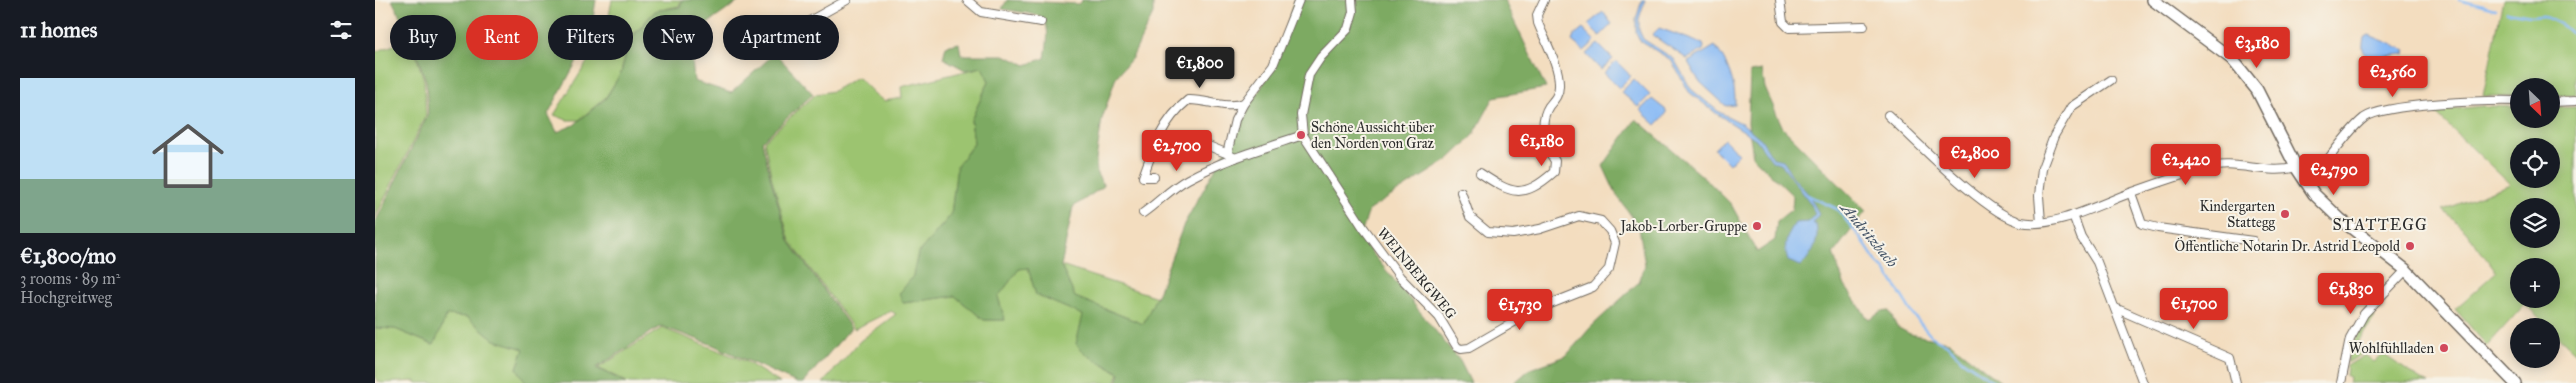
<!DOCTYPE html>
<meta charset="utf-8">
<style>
:root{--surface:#171b24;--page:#242831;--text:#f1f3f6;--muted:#9ea1a6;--line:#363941;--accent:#d93025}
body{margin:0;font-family:"IM FELL Great Primer",serif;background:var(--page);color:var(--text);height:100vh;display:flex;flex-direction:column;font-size:19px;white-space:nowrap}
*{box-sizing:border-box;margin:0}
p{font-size:16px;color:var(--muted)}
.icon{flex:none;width:28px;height:28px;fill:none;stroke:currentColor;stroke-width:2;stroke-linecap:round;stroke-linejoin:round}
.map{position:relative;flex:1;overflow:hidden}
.sheet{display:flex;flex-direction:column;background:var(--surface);width:375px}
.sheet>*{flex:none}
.banner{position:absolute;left:15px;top:15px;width:475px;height:45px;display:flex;gap:10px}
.needle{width:32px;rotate:155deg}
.buttons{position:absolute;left:2135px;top:78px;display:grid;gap:10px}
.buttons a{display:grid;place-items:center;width:50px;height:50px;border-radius:50%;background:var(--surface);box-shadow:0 2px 12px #0003;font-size:25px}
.price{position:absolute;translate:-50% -42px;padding:0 11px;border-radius:5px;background:var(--accent);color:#fff;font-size:16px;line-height:32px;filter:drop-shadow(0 1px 2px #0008)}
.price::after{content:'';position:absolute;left:50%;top:30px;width:15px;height:11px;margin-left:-8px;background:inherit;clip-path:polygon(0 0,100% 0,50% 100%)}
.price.on{background:#222;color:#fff}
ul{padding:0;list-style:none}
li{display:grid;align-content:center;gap:10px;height:265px;padding:0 20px}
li+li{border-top:1px solid var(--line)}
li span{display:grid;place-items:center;height:155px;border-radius:0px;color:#555}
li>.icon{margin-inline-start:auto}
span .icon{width:90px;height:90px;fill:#fffc;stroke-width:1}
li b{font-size:21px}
h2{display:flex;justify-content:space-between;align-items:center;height:60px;padding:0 20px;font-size:21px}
.pill{padding:0 18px;border-radius:22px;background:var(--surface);box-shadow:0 2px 12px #0003;font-size:18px;line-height:45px}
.pill.on{background:var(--accent);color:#fff}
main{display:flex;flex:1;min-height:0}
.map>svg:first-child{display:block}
.green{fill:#9cc470;stroke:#64784e;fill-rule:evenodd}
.forest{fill:#7daa62;stroke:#546a46}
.water{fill:#88baf5;stroke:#5a7290}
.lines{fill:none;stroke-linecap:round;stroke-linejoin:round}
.stream{stroke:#88baf5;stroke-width:2.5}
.minor-casing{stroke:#71695f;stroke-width:10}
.secondary-casing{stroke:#71695f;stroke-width:14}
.minor{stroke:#fff;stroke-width:8}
.secondary{stroke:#fff;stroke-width:11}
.poi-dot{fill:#d1495b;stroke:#f7f3e8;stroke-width:2}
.labels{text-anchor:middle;stroke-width:4;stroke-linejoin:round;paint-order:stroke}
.poi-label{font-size:14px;fill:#2b2b2b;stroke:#f7f3e8;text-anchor:end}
.street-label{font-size:14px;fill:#2b2b2b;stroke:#f7f3e8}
.water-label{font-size:15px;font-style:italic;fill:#475668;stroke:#f7f3e8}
.quarter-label{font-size:16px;letter-spacing:1px;fill:#2b2b2b;stroke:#f7f3e8}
</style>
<main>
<section class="sheet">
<h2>11 homes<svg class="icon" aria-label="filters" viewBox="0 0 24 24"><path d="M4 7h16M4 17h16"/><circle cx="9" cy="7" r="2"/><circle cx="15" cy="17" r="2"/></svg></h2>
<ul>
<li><span style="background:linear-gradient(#bfe0f5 65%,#7fa58c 0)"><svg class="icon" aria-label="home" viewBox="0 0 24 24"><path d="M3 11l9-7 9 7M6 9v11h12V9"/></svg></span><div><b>€1,800/mo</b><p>3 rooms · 89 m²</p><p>Hochgreitweg</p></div></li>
</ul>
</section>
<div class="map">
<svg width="2201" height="383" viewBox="0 0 2201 383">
<rect width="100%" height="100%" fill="#f7f3e8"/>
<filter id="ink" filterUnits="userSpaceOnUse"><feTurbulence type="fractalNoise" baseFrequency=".02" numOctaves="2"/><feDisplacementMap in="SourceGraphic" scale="10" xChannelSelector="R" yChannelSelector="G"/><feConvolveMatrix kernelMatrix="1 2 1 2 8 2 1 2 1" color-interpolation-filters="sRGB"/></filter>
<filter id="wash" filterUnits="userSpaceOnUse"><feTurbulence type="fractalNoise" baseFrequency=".0096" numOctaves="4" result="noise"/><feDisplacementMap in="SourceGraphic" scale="20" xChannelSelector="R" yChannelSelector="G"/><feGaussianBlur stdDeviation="1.12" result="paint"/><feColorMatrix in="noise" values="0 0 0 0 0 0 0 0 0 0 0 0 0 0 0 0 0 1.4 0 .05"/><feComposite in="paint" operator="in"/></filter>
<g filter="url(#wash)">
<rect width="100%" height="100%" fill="#f3ddbf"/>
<g class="green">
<path d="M237,0H306L304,6L280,11L253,41L246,73L231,97L204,120H192L179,115L231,32Z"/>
<path d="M2128,0H2201V95L2176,96V86H2144V96H2108Z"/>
<path d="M27,42H37L49,80L51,115L0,218V52Z"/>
<path d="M607,67L614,81L596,120L599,143L582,166L576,215L543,253L538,276L529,303L580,296L609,320H630L623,297L644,269L653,268L661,295L708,315L712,355L744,373L740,383H448L485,341L521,314L516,311L479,329L415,241L397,180L389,141L441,94L458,91L482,77C492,85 498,94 509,101L527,98L526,87Z"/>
<path d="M2109,106L2144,107V119H2176V108L2201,107V353L2176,330V326H2173L2150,304L2112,346L2080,309L2121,272L2091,231L2068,210L2135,184L2056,109L2061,111ZM2144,146H2176V179H2144ZM2144,206H2176V239H2144ZM2144,266H2176V299H2144Z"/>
<path d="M686,266L782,297L768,324L700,297Z"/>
<path d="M1995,313L2000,317L1980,346L1988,353L1972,363L1976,345Z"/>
<path d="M72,315L92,317L120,340L149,349L142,368L151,383H42L41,381L6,383L1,379L0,328L20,329L58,345Z"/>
<path d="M287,328L370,361L405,383H254L223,368Z"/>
<path d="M2008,354L2046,380L2054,383H1974L1975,377L1971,376L1972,366L1990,355L1999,362Z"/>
</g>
<g class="forest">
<path d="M17,0H221L215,37L173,114L182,132L199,125L231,98L246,73L254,41L280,11L305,7L307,0H366L315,36L319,81L356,93L400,53L438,94L387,141L396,180L414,241L476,328L428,383H422L338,345L286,326L221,368L252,383H151L142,368L149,349L120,340L92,317L72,315L59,345L20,329L0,328V223L53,114L51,81L36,38Z"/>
<path d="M632,0L703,4L707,0H778V14L757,58L741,77L727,119L721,160L722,174L729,186L698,207L686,266L700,297L768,324L783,293L809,224L904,56L919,0H1129L1171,88L1119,97L1098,136L1073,160L994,210L985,238L1085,361L1096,383H742L745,373L712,355L701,344L708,315L661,295L653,268L644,269L623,297L630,320H609L580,296L528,303L524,294L538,276L543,253L576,215L582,166L599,143L596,120L614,81L607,67L590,70L568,58L571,46L584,43L586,55H629L651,65L670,58C678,11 668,16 627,9Z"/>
<path d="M1387,70L1390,88L1408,128L1491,211L1458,254L1470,286L1494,320L1506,312L1514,311L1522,327L1535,334L1574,342L1627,383H1139L1155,369L1191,356L1215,328L1264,282L1270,265L1264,227L1241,194L1228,166L1261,119L1333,181L1356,204L1382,252L1400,240L1402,221L1417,209L1418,196L1378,157L1373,123L1375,72Z"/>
</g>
<g class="water">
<path d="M1267,0H1270L1264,19V30L1268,39L1299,59L1316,89L1344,112L1368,124L1386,139L1398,158L1408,160L1417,176L1434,195L1444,214L1437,223L1441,225C1445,241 1437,254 1426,266L1413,261C1408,245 1411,237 1420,223L1433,222L1440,214L1436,204L1406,163L1397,161L1381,139L1342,114L1314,92L1296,60L1265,41L1261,32V19Z"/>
<path d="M1228,12L1237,24L1225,36L1213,24Z"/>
<path d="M1284,28L1328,44L1329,47L1328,50L1312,59L1277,35Z"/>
<path d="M1208,29L1220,41L1209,51L1197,41L1199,36Z"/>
<path d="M1994,35L2031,50L2029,54L1993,58C1987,52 1987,46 1989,38Z"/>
<path d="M1223,44L1238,59L1226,70L1211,54Z"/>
<path d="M1340,46C1353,63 1361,84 1360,105L1351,106L1324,81L1313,62Z"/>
<path d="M1241,61L1256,76L1244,88L1229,73Z"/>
<path d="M1259,79L1275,95L1263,107L1246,92Z"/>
<path d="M1277,99L1291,110V114L1281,125L1265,110Z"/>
<path d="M1349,139L1364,154L1354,164L1339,149Z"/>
</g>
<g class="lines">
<g class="stream">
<path d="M2084,0L2120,9"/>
<path d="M2132,12L2155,16L2167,15L2187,25L2201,37"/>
<path d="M1432,195L1462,209L1487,240L1503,264L1510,269L1539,316L1556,336L1574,346L1587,360L1621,383"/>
</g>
</g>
</g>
<g filter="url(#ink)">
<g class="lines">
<g class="minor-casing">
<g id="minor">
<path d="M592,0L606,12L666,22"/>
<path d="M977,0L978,12L973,29L946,57L934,75L926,115L928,135L988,227L1025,277L1064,317L1082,347L1086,349L1094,348L1160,310L1218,287L1234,269L1240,243L1235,231L1226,221L1204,216L1165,229L1138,234L1113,232L1095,217L1086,192"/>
<path d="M1405,0L1408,22L1414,28L1489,26"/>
<path d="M429,24L472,0"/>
<path d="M2176,102L2201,101"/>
<path d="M1513,115C1541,141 1612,215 1646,222C1678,229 1725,204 1755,193C1780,184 1806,175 1831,168C1861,159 1892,176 1921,167"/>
<path d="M819,140L853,154"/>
<path d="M860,158L853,154V150L860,120L869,103"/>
<path d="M1105,173C1137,194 1147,200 1179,172L1180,161C1170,147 1163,123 1174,106C1179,100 1184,95 1184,86C1185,66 1170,41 1163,23L1162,15L1169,0"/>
<path d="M779,177H768C778,148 788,120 813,100C831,99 851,110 869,103L898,65L924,0"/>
<path d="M1932,185C1951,165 1969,134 1989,118C2010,103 2115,100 2144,101"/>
<path d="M1756,193L1767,224L1783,228L1878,241"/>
<path d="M768,213C784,202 796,188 813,179C850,159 889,148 928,135"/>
<path d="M1698,215L1706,237L1722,262L1768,383"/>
<path d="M1666,222L1664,196L1667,168L1679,136L1696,107L1736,80"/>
<path d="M1740,308L1855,358L1861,383"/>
<path d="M1966,383L1975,339L1989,314L2031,270"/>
</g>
</g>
<g class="secondary-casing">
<path id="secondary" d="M1778,0L1857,59L1882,90L1921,167L1939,194L1965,219L2031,270L2140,383"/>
</g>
<use href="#minor" class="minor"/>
<use href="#secondary" class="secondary"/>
</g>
</g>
<g class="poi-dot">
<circle cx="926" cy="135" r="5"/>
<circle cx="1910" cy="214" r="5"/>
<circle cx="1382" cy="226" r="5"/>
<circle cx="2035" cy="246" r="5"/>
<circle cx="2069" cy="348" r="5"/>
</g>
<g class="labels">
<g class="poi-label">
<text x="936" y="132" text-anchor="start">Schöne Aussicht über<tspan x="936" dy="16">den Norden von Graz</tspan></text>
<text x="1900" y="211">Kindergarten<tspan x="1900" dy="16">Stattegg</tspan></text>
<text x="1372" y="231">Jakob-Lorber-Gruppe</text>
<text x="2025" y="251">Öffentliche Notarin Dr. Astrid Leopold</text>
<text x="2059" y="353">Wohlfühlladen</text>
</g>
<g class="street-label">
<text transform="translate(1042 273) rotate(50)" y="5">WEINBERGWEG</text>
</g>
<g class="water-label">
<text transform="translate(1494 235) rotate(50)" y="5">Andritzbach</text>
</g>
<g class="quarter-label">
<text x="2005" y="230">STATTEGG</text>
</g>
</g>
</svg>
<div class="buttons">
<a><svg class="needle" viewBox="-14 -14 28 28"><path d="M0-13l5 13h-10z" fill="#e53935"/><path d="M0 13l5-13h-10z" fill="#9ea1a6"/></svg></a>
<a><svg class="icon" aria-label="locate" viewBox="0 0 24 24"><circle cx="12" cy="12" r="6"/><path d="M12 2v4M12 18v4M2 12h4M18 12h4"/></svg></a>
<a><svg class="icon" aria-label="layers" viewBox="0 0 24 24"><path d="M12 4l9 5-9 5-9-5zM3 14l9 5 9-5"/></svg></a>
<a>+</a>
<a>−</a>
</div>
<b class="price" style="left:1882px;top:69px">€3,180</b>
<b class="price on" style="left:825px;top:89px">€1,800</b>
<b class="price" style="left:2018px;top:98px">€2,560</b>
<b class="price" style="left:1167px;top:167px">€1,180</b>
<b class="price" style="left:802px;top:172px">€2,700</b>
<b class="price" style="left:1600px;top:179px">€2,800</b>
<b class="price" style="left:1811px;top:186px">€2,420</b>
<b class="price" style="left:1959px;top:196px">€2,790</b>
<b class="price" style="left:1976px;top:315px">€1,830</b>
<b class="price" style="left:1819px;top:330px">€1,700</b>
<b class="price" style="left:1145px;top:331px">€1,730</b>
<div class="banner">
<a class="pill">Buy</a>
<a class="pill on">Rent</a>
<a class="pill">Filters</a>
<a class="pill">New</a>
<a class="pill">Apartment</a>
</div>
</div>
</main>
